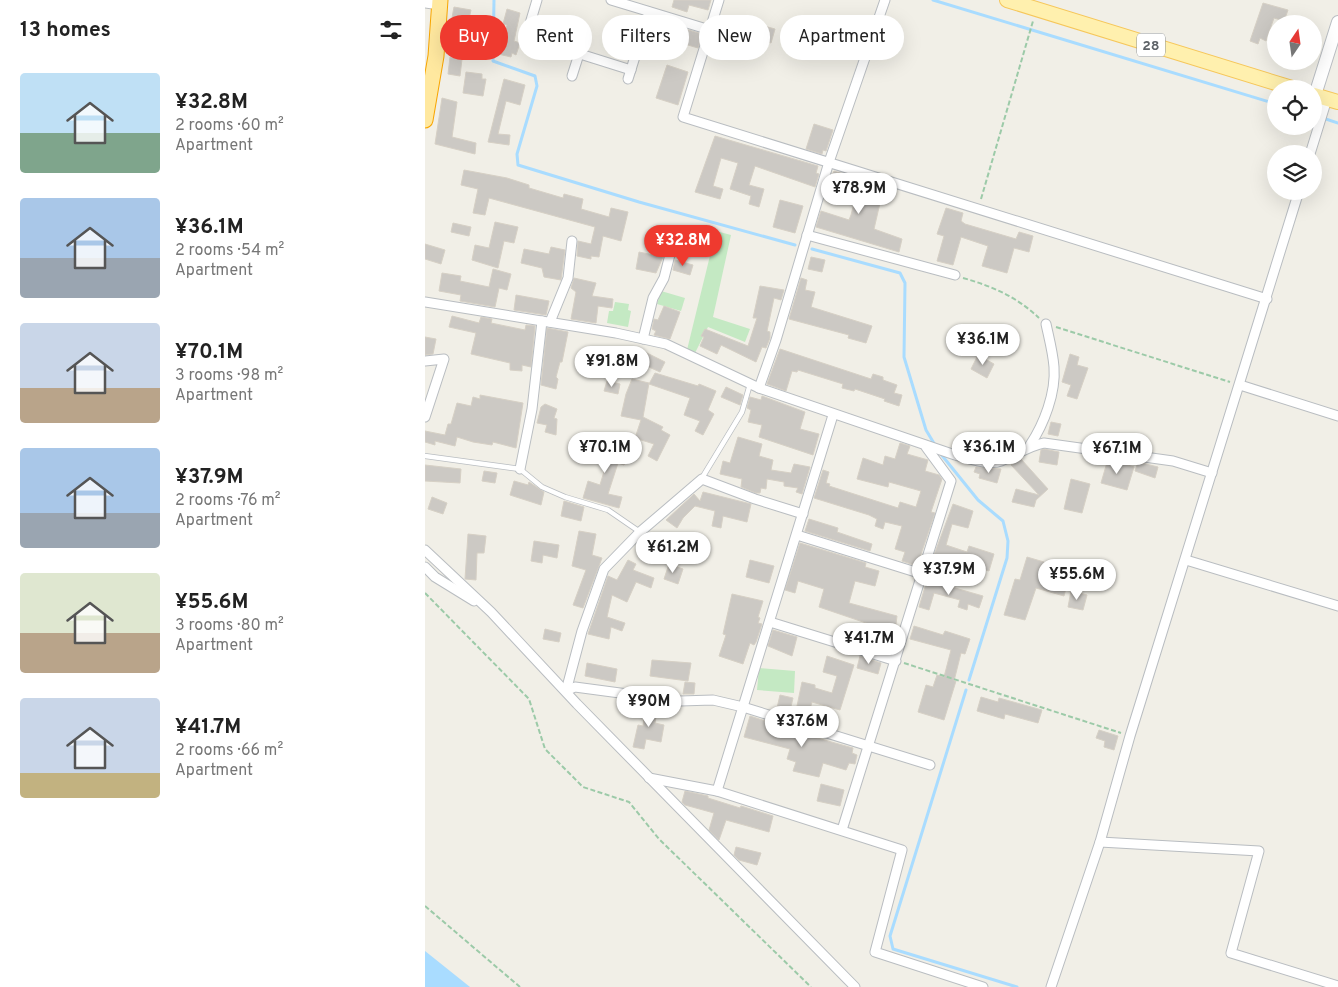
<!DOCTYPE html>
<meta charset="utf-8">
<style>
:root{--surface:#fff;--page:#f2f2f2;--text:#222;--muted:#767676;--accent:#ef3a2f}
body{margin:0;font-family:Overpass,sans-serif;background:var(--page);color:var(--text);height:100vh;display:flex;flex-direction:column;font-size:19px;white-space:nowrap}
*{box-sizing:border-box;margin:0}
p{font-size:16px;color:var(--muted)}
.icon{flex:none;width:28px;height:28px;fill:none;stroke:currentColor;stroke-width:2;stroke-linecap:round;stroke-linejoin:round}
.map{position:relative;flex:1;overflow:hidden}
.panel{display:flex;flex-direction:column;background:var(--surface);width:425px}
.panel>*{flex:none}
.guide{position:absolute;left:15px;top:15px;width:475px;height:45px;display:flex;gap:10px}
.needle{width:32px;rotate:13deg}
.tools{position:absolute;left:842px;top:15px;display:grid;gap:10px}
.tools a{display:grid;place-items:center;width:55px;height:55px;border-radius:50%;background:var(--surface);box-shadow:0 5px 20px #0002;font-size:25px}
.price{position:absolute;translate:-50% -42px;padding:0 11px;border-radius:18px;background:#fff;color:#222;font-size:16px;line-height:32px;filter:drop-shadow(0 1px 2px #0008)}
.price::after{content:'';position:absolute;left:50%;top:30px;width:15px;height:11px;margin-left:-8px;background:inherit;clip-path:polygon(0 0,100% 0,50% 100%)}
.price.selected{background:var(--accent);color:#fff}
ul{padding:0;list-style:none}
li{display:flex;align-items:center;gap:15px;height:125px;padding:0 20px}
li span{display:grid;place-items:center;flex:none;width:140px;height:100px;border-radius:5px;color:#555}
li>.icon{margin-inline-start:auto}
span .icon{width:60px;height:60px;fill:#fffc;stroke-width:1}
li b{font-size:21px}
h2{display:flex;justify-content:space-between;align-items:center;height:60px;padding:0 20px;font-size:21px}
.tag{padding:0 18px;border-radius:22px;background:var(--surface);box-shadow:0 5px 20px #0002;font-size:18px;line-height:45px}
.tag.selected{background:var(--accent);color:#fff}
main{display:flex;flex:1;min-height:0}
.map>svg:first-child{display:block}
.green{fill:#c4e9c3}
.water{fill:#a9dcff}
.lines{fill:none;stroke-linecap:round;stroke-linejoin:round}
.stream{stroke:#a9dcff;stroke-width:3}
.building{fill:#ccc9c4;stroke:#d6d0c5}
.service-casing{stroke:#b9bdc1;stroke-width:6}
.minor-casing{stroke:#b9bdc1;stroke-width:11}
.secondary-casing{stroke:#babec3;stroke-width:14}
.primary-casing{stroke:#f6c75b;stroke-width:16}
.trunk-casing{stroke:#f8a500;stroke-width:17}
.path{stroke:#9ccaa8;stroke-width:2;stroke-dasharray:5 2.5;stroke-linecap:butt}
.service{stroke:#fff;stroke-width:4.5}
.minor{stroke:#fff;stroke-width:9}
.secondary{stroke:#fff;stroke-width:12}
.primary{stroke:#fff0ae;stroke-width:14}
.trunk{stroke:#ffe89f;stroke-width:15}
.labels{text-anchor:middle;stroke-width:4;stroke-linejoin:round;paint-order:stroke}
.shield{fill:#fff;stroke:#8e9295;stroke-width:1}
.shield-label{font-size:14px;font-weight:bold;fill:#5e6368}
</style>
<main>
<section class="panel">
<h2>13 homes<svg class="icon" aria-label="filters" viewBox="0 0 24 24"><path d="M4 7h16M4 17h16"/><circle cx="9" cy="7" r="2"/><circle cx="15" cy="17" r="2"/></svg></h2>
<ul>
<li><span style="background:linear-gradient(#bfe0f5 60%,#7fa58c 0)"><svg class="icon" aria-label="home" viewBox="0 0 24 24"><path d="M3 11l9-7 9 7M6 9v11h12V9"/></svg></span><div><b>¥32.8M</b><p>2 rooms · 60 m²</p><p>Apartment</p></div></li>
<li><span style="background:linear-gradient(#a9c7e8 60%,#9aa5b1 0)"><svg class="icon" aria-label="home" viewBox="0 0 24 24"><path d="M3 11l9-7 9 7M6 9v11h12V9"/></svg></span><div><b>¥36.1M</b><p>2 rooms · 54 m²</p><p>Apartment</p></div></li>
<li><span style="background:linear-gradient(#c9d6e8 65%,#b9a48a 0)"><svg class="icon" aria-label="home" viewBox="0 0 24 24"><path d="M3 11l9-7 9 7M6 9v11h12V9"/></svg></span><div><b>¥70.1M</b><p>3 rooms · 98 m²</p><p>Apartment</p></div></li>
<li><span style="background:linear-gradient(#a9c7e8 65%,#9aa5b1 0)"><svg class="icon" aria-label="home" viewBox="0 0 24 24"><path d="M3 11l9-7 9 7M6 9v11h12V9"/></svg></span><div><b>¥37.9M</b><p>2 rooms · 76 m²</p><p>Apartment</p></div></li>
<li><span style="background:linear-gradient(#dfe7d0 60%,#b9a48a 0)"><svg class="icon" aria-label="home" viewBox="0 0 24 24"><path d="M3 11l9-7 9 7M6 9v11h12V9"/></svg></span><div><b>¥55.6M</b><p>3 rooms · 80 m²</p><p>Apartment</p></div></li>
<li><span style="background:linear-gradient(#c9d6e8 75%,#c2b280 0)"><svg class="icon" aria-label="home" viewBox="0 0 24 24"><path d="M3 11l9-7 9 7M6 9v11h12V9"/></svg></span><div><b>¥41.7M</b><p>2 rooms · 66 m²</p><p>Apartment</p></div></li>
</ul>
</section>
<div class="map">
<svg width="913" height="987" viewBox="0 0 913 987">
<rect width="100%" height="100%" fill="#f1efe7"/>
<g class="green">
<path d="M291,231L306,235L288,317L325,329L320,342L283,327L270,353L262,350Z"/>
<path d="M236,291L260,298L256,311L232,304Z"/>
<path d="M190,302L204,304L203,310L206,311L203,327L182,323L184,311H188Z"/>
<path d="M334,668L370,671L369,693L332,690Z"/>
</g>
<path class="water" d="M0,951L45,987H0Z"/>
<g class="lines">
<g class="stream">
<path d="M69,0L68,61L110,76L112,86L92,154L93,165L214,202L370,245"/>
<path d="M508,0L851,104"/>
<path d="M889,115L913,123"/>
<path d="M387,249L475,273L480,283L479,357L501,430L510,445"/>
<path d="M515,453L553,500L578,521L583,541L582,558L544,680"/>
<path d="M541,690L465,936L468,949L592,987"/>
</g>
</g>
<g class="building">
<path d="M249,0H286L283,10L264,5L262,12L247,7Z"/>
<path d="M838,3L863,10L859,21L849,18L841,41L835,38L833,44L825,41Z"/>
<path d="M29,7L46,10L44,19L56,22L51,51L38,49L42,26L26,23Z"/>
<path d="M82,9L95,13L89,41L95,43L91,55L87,53L86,57L73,54L82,25L78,24Z"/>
<path d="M325,22L350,29L346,43L321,36Z"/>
<path d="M250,26L277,34L273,48L246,40Z"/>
<path d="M417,30L425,32L416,58L409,56Z"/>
<path d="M25,57L37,59L35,76L23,74Z"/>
<path d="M242,65L263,72L253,105L231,98Z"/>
<path d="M41,72L57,74V79H61L58,96L38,93Z"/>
<path d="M79,79L100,85L95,105L81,101L73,134L85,135L84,145L63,142Z"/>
<path d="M17,98L32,102L27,137L51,143L50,154L10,144Z"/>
<path d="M389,124L408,130L401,151L398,150L397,154L381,149Z"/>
<path d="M290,136L393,166L391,173L394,174L390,187L330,166L324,185L339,189L334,207L324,204L326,196L305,189L313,163L296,158L288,186L298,189L295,199L270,192Z"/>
<path d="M39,170L82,178L104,185V188L138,198L139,194L158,199L156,209L184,217L186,208L203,212L196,241L178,236L174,257L166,256V259L152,256L153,241L166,244L170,227L64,198L60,215L48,213L53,189L36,185Z"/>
<path d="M409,171L454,186L449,201L455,203L449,229L477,239L474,252L391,227L396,211L424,220L426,215L432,191L405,182Z"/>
<path d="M355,200L378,206L370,233L348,227Z"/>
<path d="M521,208L538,213L536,221L540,224L591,239L594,232L608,236L604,252L589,248L582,273L557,266L563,246L536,237L528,265L512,261L519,236L512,234Z"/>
<path d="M70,222L93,227L89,243L79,241L73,268L47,260L50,245L64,248Z"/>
<path d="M28,223L46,227L44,236L26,232Z"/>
<path d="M261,226L282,231L278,245L257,240Z"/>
<path d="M0,244L20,250L16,264L0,259Z"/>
<path d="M126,247L140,250L136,280L119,277L117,268L96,263L99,249L124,254Z"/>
<path d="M214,252L238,257L231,273L211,269Z"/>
<path d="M386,257L400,260L397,272L383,269Z"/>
<path d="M250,260L268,265L265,275L248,270Z"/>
<path d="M68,269L86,274L82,290L74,288L70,307L35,301L36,295L14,291L17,273L36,276L35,281L64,287Z"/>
<path d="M149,278L171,283L167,296L188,299L187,308L173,306L171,323L146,319L151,292L146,288Z"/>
<path d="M376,278L382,280L380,290L390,292L386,307L447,326L441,343L423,338L424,335L364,319Z"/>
<path d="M335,286L359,290L356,300L349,298L342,331L345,332V338L341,348L337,347L331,362L296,345L292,354L275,346L279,337L276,336L280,329L323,346L332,318H328Z"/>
<path d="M91,295L124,301L121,315L89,310Z"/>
<path d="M239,306L255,312L245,339L229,335L231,331L227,329L229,319L233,320Z"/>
<path d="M27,316L54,323L56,317L67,319L66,323L100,330L101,325L110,326L106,367L97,365V371L85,370V363L46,354L51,333L24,327Z"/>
<path d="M122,328L143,332L137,362H135L131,377L133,379L131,389L116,385Z"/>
<path d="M0,337L11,339L8,354L0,355Z"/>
<path d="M164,347L180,350L177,362L161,359Z"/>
<path d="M355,349L446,379L448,374L458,377V380L472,385L469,393L477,395L474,406L459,401L460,399L430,389L429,391L417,388L418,384L373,370L372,372L367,371L361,391L342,384Z"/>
<path d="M220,352L240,362L235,372L215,363Z"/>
<path d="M645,354L654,357L652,365L663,368L652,399L642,396L646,385L637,382Z"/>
<path d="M553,355L569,364L562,378L546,369Z"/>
<path d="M230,373L273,386L274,384L291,391L283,410L289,414L278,435L270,431L275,421L259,415L265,398L224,384Z"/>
<path d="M207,379L224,383L218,417L238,427L236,430L245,435L232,461L223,456L229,444L210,438L216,420L196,416L201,394Z"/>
<path d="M182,381L195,384L193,394L179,391Z"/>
<path d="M301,387L318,395L315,405L296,397Z"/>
<path d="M55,395L98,403L91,448L68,442L67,445L48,442L32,437L30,446L10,441V445L0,442V431L20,435L23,424H26L32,403L46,406L48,397L55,399Z"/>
<path d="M337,396L380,412L375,429L394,434L388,455L334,437L337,425L323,422L326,410L322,408L325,397L336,400Z"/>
<path d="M120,404L132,409L129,418L132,419L131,435L120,432L122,425L112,423L116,407Z"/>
<path d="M626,422L636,424L633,436L623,434Z"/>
<path d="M313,437L337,444L334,456L348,460L346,470L366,473L369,464L385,467L377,494L371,492L373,488L359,486V482L342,479L341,489L336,488L335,493H331L316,487L317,479L295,474L298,461L305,463Z"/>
<path d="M168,438L192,448L191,452L202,457L199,465L193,463L183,494L197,497L194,508L158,498L163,481L175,485L182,461L162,453Z"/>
<path d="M475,443L485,446L482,454L503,460L500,471L514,475L517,479L506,512L510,513L492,566L477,561L480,552L470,549L477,526L460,522L458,529L450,526L452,519L444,515L389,498L398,470L404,472L401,483L405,484L404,486L473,508L475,502L491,507L496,491L464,482L463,487L432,479L438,458L458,465L460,456L470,459Z"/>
<path d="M619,449L634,452L632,465L614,462L616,450Z"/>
<path d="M596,459L623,489L611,500L609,507L587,502L591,489L614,495L586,465Z"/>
<path d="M683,459L709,467L702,490L676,483Z"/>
<path d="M713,462L733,467L730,478L710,471Z"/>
<path d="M0,465L36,469L35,483L0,481Z"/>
<path d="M551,467L576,469L572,483L554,478L555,474L549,472Z"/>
<path d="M59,471L72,473L70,483L57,481Z"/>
<path d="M646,479L665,484L657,513L639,509Z"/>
<path d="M89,481L103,485L104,482L119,492L116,505L85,495Z"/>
<path d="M278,492L326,504L322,522L298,516L296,528L287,526L290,511L270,506L258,518L252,528L241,520L269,494L275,501Z"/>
<path d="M7,497L22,503L18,514L3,509Z"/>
<path d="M139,501L159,507L156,521L136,516Z"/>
<path d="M528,504L548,511L543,528L527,524L521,545L542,552L544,546L569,554L564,571L509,555Z"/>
<path d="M384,519L413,528L412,532L447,544L445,551L380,531Z"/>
<path d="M154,531L171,534L167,555L177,558L158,608L148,605L161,570L147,566Z"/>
<path d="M43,534L61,536L59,553H52L51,580L40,579Z"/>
<path d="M109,541L134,545L132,558L118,555L117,563L106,561Z"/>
<path d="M375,543L441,563L440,567L454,571L450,586L430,581L424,603L472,616L470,632L461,629L455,650L438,644L444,624L394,607L399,589L373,581L370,593L360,590Z"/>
<path d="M602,557L619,562L618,569L644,576L639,596L611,588L600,620L579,615L590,579L595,580Z"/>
<path d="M203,560L211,564L208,570L229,578L226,588L211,582L202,602L187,595L182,617L200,623L197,631L186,627L184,639L163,634L183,576L192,580Z"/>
<path d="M325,560L349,566L344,583L321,577Z"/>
<path d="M244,564L258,569L253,584L239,579Z"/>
<path d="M502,580L558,596L554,608L543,604L542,610L533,607L535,600L509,593L504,610L494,607Z"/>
<path d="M646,591L662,595L658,610L643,607Z"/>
<path d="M307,594L338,601L333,617L335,618L333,623L337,624L331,642L329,645L325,643L318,664L294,656L301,635L298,634Z"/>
<path d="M489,626L518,635L520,631L545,639L540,654L536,653L529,681H531L519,720L493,712L501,685L508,687L512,675L519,677L526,650L485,639Z"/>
<path d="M120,629L136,633L134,642L118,639Z"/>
<path d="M348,630L372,637L367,656L343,646Z"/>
<path d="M402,656L429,665L415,710L387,702L385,709L372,706L377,682L390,685V688L407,693L412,676L398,672Z"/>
<path d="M435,656L456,663L453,674L432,668Z"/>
<path d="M227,660L266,663L263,681L225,676Z"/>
<path d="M162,663L192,669L190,682L160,676Z"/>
<path d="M260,682L270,683L269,694H258Z"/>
<path d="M355,695L368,698L365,711L352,708Z"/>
<path d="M556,697L573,702L574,698L617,710L613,723L580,714L579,719L552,711Z"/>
<path d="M221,703L233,704L230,723L239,725L236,742L221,739L219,749L208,747L213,725L218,726Z"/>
<path d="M325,716L350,724L349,726L428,748L427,753L432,755L430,764L424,763L421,770L398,763L394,777L368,771L371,762L362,759L365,749L319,737Z"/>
<path d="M674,730L693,736L689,750L679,747L680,741L671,738Z"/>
<path d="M396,784L419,790L415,806L392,801Z"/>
<path d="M260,791L283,796V798L315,808L316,806L348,816L344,832L301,820L294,840L284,830L289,813L260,805L257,802Z"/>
<path d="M311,847L336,853L332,865L314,860L309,855Z"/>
</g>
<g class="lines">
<g class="service-casing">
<g id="service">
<path d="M0,456L95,469L117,487L140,497L183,510L215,532"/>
<path d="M277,478L317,412L325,384"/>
</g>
</g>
<g class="minor-casing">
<g id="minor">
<path d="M112,0L101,37L206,70"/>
<path d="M186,0L285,30"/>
<path d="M294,0L258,117L842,299"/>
<path d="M0,3L15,5"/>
<path d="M147,76L154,54"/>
<path d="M203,79L224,12"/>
<path d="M885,154L902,99"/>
<path d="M382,235L530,275"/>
<path d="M0,302L191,333L241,344L334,388L530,455C543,458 563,466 576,461C592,455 603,446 619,443L748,461L787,473"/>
<path d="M125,322L143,278L147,241"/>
<path d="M218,339L228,298L239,278L249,239"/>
<path d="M0,361L19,359L0,417"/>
<path d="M815,385L913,416"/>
<path d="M334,388L351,340L404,162L460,0"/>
<path d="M605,445C619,424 631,393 629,367C628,353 624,338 621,324"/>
<path d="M95,469L107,409L117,321"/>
<path d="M372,535L497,574"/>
<path d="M0,550L66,612L152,704L430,987"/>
<path d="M761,560L913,606"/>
<path d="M0,567L10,577L49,601"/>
<path d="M345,622L471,661"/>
<path d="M141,691L150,687L255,701L288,700L318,707L505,765"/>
<path d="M141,691L157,631L179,569L215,532L277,479L330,499L378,514"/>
<path d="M224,778L292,791L477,850L450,952L558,987"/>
<path d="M292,791L408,415"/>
<path d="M417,830L526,481L501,447"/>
<path d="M675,842L834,851L806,953L913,986"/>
<path d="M626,987L675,842L705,736L874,191"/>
</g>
</g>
<g class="secondary-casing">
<path id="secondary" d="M890,95L913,22"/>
</g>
<g class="primary-casing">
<g id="primary">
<path d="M582,0L870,89"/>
<path d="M889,95L913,102"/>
</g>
</g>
<g class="trunk-casing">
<path id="trunk" d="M0,120L11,56L15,0"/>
</g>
<g class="path">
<path d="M556,199L608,21"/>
<path d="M538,278C567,286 592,297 614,318"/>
<path d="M631,327L805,382"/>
<path d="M0,593L104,699L120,749L158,787L204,802L234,839L386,987"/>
<path d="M479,663L696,733"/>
<path d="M0,906L95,987"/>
</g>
<use href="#service" class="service"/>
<use href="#minor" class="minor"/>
<use href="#secondary" class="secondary"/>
<use href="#primary" class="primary"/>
<use href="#trunk" class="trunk"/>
</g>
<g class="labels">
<rect class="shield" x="712" y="33.5" width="28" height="23" rx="4"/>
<g class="shield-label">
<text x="726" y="50">28</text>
</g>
</g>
</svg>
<div class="tools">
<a><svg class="needle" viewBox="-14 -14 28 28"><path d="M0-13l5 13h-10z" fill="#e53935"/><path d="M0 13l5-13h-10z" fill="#767676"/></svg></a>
<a><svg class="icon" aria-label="locate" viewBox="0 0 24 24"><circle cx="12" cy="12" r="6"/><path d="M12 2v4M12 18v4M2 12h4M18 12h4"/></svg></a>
<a><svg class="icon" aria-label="layers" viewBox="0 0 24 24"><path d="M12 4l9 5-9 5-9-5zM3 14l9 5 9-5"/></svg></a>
</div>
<b class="price" style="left:434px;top:215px">¥78.9M</b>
<b class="price selected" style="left:258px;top:267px">¥32.8M</b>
<b class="price" style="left:558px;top:366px">¥36.1M</b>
<b class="price" style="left:187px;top:388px">¥91.8M</b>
<b class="price" style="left:180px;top:474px">¥70.1M</b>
<b class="price" style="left:564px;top:474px">¥36.1M</b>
<b class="price" style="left:692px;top:475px">¥67.1M</b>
<b class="price" style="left:248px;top:574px">¥61.2M</b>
<b class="price" style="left:524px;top:596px">¥37.9M</b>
<b class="price" style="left:652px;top:601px">¥55.6M</b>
<b class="price" style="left:444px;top:665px">¥41.7M</b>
<b class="price" style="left:224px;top:728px">¥90M</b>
<b class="price" style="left:377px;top:748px">¥37.6M</b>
<div class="guide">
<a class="tag selected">Buy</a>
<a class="tag">Rent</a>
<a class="tag">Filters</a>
<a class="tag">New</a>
<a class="tag">Apartment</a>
</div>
</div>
</main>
